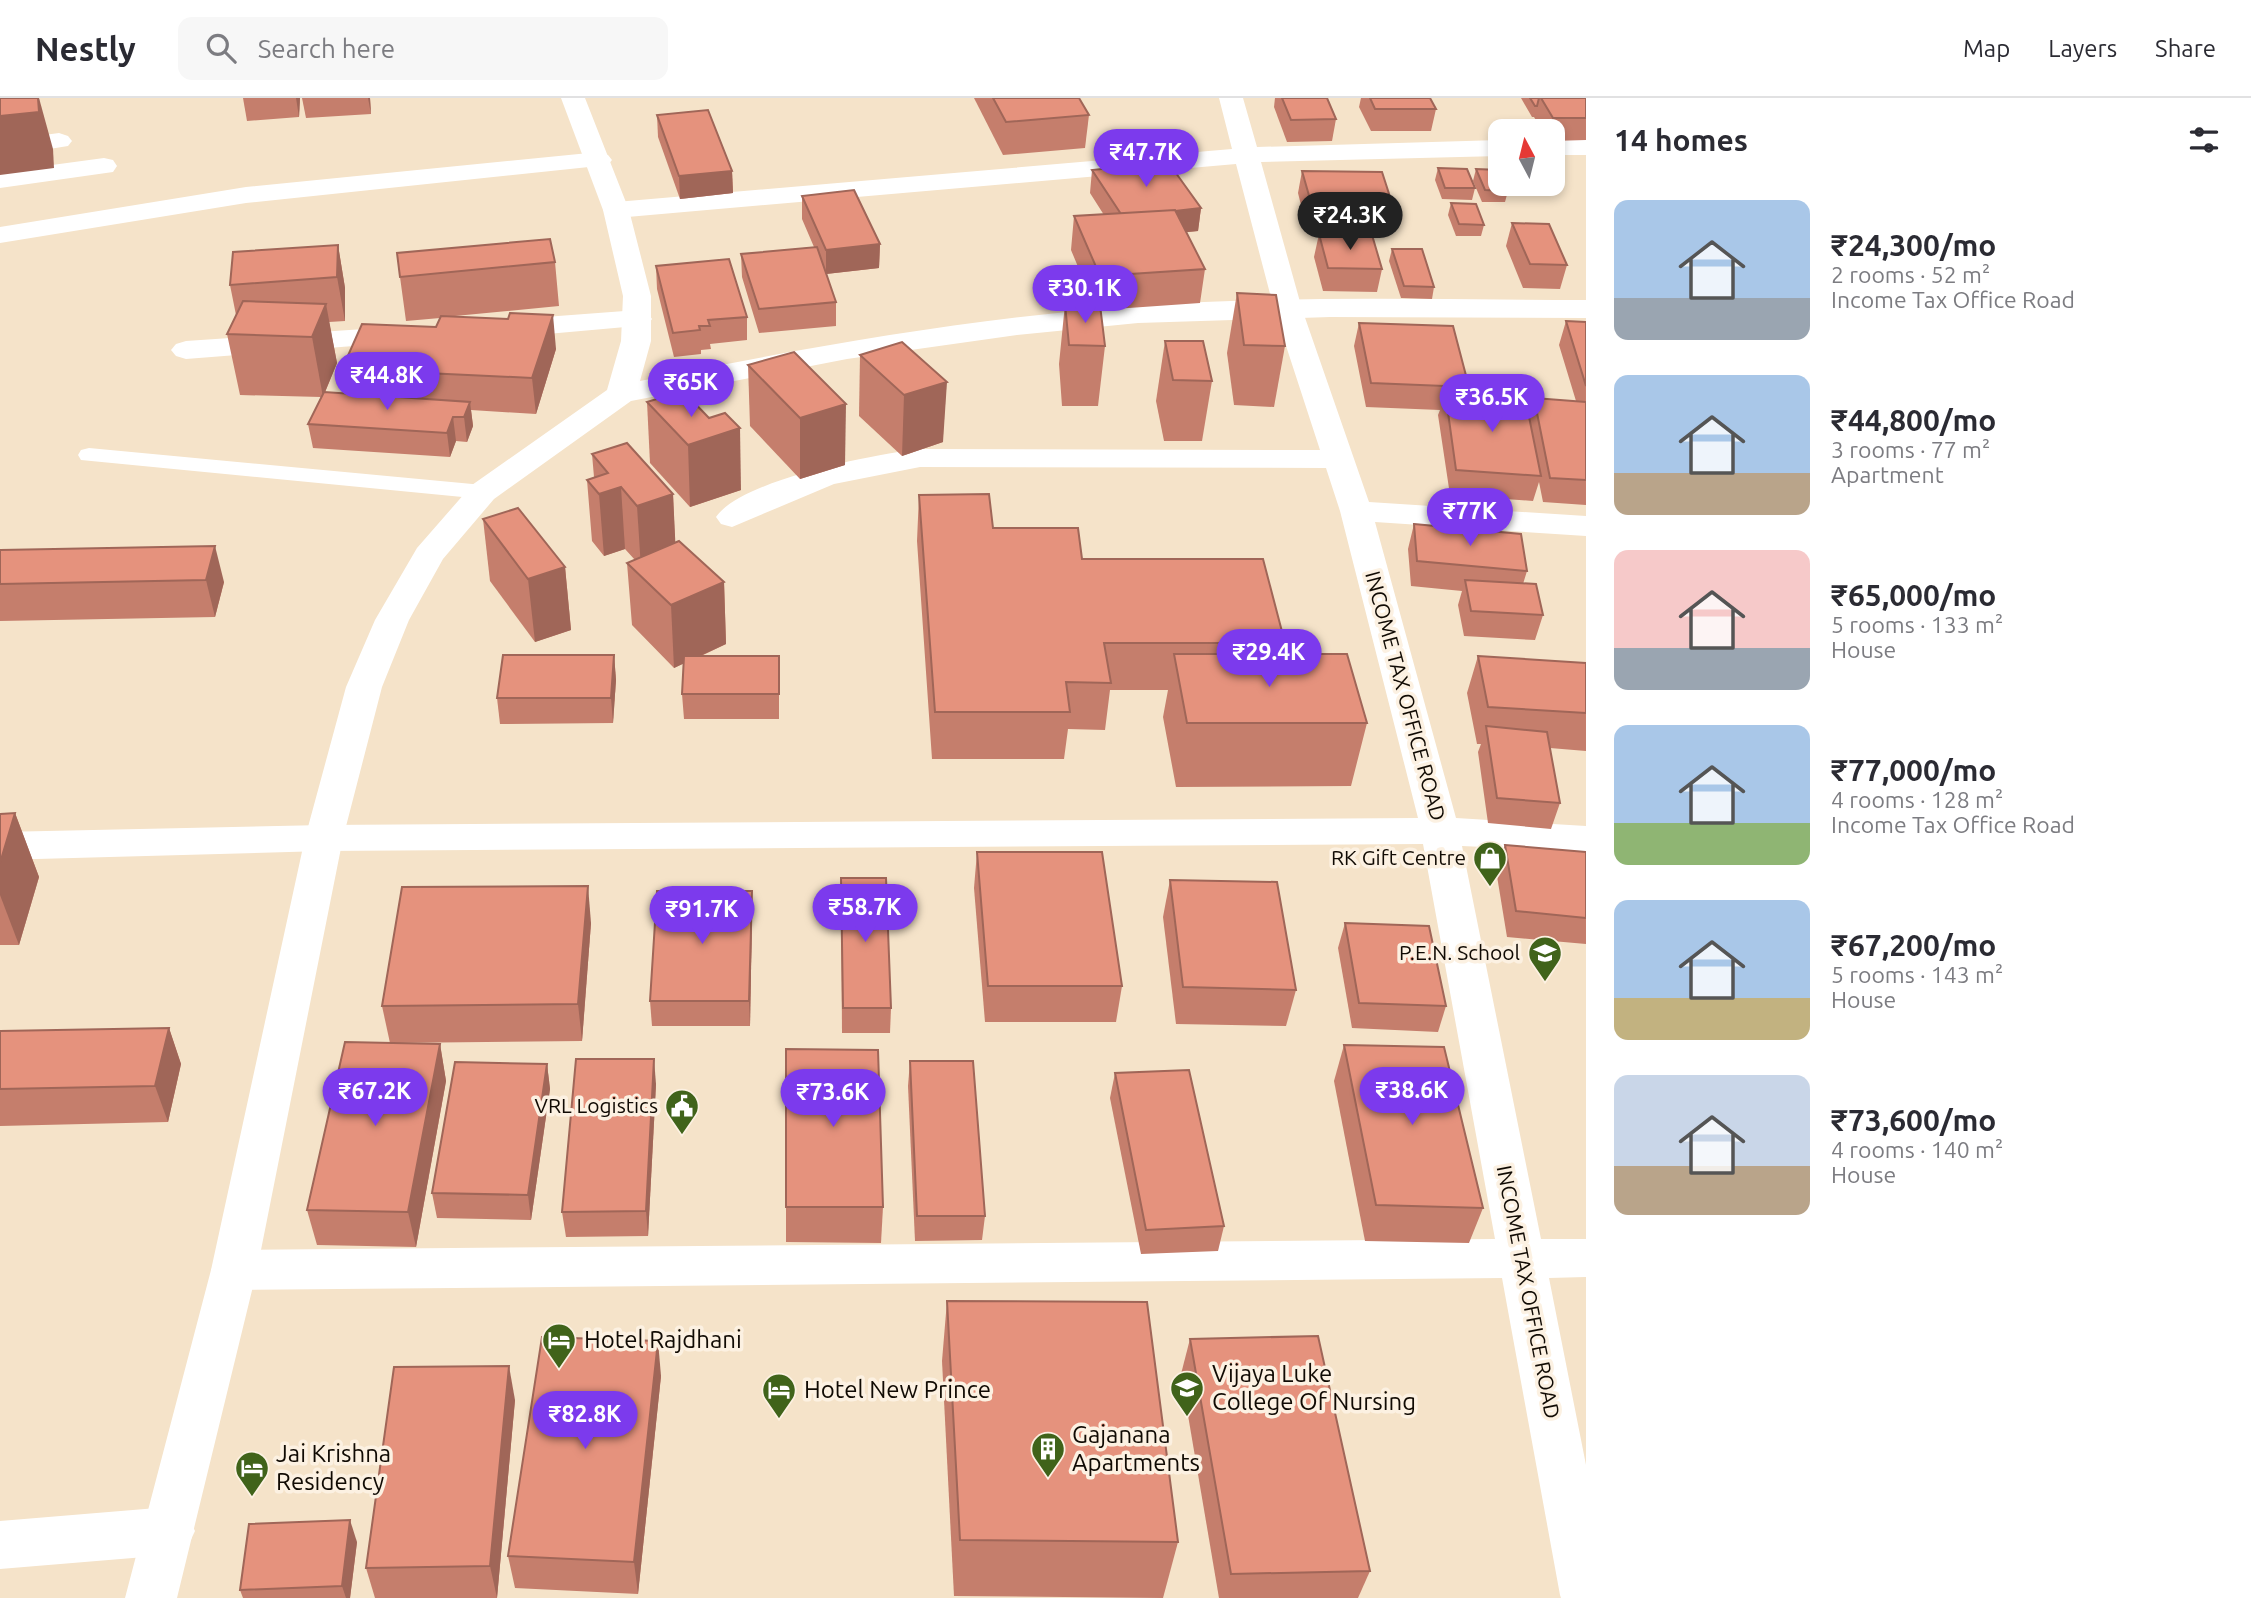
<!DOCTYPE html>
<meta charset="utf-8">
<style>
:root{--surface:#fff;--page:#f7f7f7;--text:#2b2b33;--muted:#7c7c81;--line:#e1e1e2;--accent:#7c3aed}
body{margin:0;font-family:Ubuntu,sans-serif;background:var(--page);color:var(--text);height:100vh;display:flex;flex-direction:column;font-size:26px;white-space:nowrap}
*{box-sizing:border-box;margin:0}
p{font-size:23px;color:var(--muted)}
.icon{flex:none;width:38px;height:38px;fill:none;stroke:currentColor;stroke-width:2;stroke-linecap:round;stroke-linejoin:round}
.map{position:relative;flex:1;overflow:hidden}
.side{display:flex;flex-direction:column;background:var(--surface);width:665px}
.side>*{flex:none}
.needle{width:46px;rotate:353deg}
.fabs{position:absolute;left:1488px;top:21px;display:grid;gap:14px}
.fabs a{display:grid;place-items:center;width:77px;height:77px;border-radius:14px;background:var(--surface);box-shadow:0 4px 10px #0003;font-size:35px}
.price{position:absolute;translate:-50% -60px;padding:0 16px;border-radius:24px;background:var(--accent);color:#fff;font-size:23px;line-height:46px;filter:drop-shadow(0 2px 4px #0008)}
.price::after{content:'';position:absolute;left:50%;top:42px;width:21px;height:16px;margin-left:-10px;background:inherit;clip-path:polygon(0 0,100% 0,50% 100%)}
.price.on{background:#222;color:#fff}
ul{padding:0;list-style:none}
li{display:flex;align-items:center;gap:21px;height:175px;padding:0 28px}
li span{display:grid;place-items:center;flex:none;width:196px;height:140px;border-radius:14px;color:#555}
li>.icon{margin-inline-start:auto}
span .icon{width:84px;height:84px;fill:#fffc;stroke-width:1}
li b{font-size:30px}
h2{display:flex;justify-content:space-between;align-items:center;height:84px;padding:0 28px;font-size:30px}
header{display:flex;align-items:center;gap:42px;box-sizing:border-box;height:98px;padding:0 35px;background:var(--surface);border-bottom:2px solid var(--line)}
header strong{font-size:33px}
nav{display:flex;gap:38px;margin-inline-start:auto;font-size:24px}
.search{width:490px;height:63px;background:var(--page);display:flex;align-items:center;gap:18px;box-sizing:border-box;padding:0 24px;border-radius:14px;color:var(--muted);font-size:26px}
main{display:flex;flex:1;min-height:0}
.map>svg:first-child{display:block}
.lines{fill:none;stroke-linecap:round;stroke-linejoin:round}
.lane{fill:#fff;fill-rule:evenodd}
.street{fill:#fff;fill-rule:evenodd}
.secondary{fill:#fff;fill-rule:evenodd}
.wall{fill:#c57e6c}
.shaded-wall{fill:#a06658}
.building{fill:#e5927d;stroke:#a06658;stroke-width:2}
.labels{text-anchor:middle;stroke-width:7;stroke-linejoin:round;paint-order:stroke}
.street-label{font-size:21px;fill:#100a03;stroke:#fcf1e2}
.poi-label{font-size:21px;fill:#100a03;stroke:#fcf1e2;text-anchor:end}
.near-poi-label{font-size:24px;fill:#100a03;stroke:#fcf1e2;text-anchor:start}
</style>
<header>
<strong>Nestly</strong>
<div class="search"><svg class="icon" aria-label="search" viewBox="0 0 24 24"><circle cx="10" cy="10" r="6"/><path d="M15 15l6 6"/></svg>Search here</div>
<nav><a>Map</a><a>Layers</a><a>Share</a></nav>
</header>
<main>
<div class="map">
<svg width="1586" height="1500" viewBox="0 0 1586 1500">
<rect width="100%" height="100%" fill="#f5e3c9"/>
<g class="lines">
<path class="lane" d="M89,350L483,387L491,389L495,394L491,399L483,401L81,362L78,357L81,352Z"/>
<g class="street">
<path d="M1219,0H1243L1257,49L1500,42V58L1261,64L1302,211L1369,404L1586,418V438L1375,424L1456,720L1586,728V754L1462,748L1541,1141H1586V1179L1549,1180L1586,1367V1500H1561L1560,1497L1502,1180L234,1192L218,1186L211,1172L218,1158L234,1152L1495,1141L1423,746L324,753L0,762V734L324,727L1418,720L1340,413L1326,370L920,369L834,386L732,429L721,426L716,419C741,382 875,356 920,351L1320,352L1274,211L1236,66L616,120L607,118L603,112L607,106L616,104L1232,51Z"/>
<path d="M59,35L68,38L72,43L68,48L0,59V43Z"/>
<rect x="1552" y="41" width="34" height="16"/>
<path d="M599,54L608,57L612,62L608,67L246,105L0,145V129L246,89Z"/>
<path d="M104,60L113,62L117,68L113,74L0,90V74Z"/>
<path d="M638,212L648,215L652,221L648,227L503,240L493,237L489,231L493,225L503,222Z"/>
<path d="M408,228L418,231L423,237L418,243L186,261L176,258L171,252L176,246L186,243Z"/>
<path d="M169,1409L187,1416L195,1433L187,1450L169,1457L0,1471V1423Z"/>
</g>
<path class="secondary" d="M561,0H585L629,112L651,198V243L640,283C804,250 969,220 1136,208C1286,197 1436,202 1586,202V220L1330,219L1138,225L1017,237L847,261L631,303L494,401L443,461L409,522L382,589L343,740L257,1172L177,1500H125L211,1172L305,740L346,589L375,522L417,450L472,387L607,292L621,243L623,198L603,112Z"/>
</g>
<g class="wall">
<path d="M243,0H300L299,19L247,23Z"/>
<path d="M302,0H370L371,16L306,20Z"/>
<path d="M974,0H1079L1089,17L1085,50L1003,57Z"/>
<path d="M1275,0H1327L1336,21L1332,43L1287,44L1274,9Z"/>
<path d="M1361,0H1430L1436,11L1431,33H1371L1359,9Z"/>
<path d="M1521,0H1586V42L1552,43V33H1542L1534,19H1532Z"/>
<path d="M657,17L732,73L733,95L680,101L658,39Z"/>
<path d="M1438,70L1475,90L1472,102L1442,101L1435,82Z"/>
<path d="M1476,71L1508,93L1505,104H1482L1473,83Z"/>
<path d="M1092,72L1201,110L1198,133L1186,134L1205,171L1200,205L1100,212L1105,248L1098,308H1062L1059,266L1065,206L1094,207L1071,152L1074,118L1104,117L1090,95Z"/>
<path d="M1302,73L1391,102L1386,125L1305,123L1298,95Z"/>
<path d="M802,98L880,146L879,170L826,176L836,204V228L759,235L742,179L741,156L814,149L802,121Z"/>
<path d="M1451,105L1484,127L1481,138H1456L1448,117Z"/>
<path d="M1512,125L1567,167L1560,191L1523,190L1506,148Z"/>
<path d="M1319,136L1382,171L1377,194L1323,193L1314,159Z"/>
<path d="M338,147L345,190V223L329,224L337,265L325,294L346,296L342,271L436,229L440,220L406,223L400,179L555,164L559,208L455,218L556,251L536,316L471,312L473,328L467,344L456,343L450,359L313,350L308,326L321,299L240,297L227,236L236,217L230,187Z"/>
<path d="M1392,151L1434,189L1432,201L1401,200L1389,163Z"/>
<path d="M656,168L747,219V242L710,246L711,251L701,252V256L674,259L657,191Z"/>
<path d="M1237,195L1285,248L1274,309L1234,307L1227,255Z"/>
<path d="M1566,223L1586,224V407L1543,404L1539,384L1533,403L1450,397L1438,317L1440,312L1366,309L1354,248L1359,225L1469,289L1468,295L1529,318L1534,300L1576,303L1559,247Z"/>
<path d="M1165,243L1212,283L1202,343H1164L1156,303Z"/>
<path d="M902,244L943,344L902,358L859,318L860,257Z"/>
<path d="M748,267L845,367L800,381L750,328Z"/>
<path d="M647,304L741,392L690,409L650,365Z"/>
<path d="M592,356L673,396L675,445L724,484L726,546L701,558H779V621H684L682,596L684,565L674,570L632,527L627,465L635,462L625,451L604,458L592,443L587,382L594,379Z"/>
<path d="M919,397L993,430L1082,461L1285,545L1282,556L1367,625L1351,688L1176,689L1163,619L1168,592H1110L1105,632L1068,631L1064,661H932L917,443Z"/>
<path d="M483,421L565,469L571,532L535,544L490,483Z"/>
<path d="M1414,426L1527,473L1523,486L1543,517L1535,542L1464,538L1458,507L1462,493L1411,488L1408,451Z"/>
<path d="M0,452L224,484L215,519L0,523Z"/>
<path d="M614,557L616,582L613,625L500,626L497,600Z"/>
<path d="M1478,558L1586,565V653L1550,650L1560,705L1551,731L1488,725L1478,654L1481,646H1477L1467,595Z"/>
<path d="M15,715L39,779L19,847H0V716Z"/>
<path d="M1505,747L1586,754V846L1507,839L1496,772Z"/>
<path d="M977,754L1122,888L1116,924H985L974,790Z"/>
<path d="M841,780L891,910L890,935H842Z"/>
<path d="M1170,782L1296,892L1286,928L1176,926L1163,819Z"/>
<path d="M752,818L750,928H652L650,903Z"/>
<path d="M591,825L582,943L390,945L382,908Z"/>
<path d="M1345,825L1446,908L1438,934L1352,930L1338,850Z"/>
<path d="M169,930L181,966L168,1024L0,1028V933Z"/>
<path d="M440,946L446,983L416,1149L317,1147L307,1112Z"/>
<path d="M1344,947L1483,1110L1469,1145L1365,1143L1334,983Z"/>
<path d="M786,951L883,1109L881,1145L786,1144Z"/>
<path d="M910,963L985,1118L982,1142L915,1143L908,988Z"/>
<path d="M547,966L550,991L531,1122L437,1120L432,1095Z"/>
<path d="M1115,975L1224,1128L1218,1153L1141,1156L1110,1000Z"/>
<path d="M656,986L648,1138L566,1139L562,1114Z"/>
<path d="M947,1203L1178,1444L1163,1500L954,1498L942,1263Z"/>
<path d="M1190,1241L1370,1473L1358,1500H1219L1181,1276Z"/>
<path d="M661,1278L638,1496L515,1490L508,1458Z"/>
<path d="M515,1302L497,1500H375L366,1470Z"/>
<path d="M357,1444L350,1500H243L240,1492Z"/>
</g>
<g class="shaded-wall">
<path d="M38,0H39L53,51L54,70L0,77V18Z"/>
<path d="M296,0H300L299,19Z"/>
<path d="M368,0H370L371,16Z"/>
<path d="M732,73L733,95L680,101L679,78Z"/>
<path d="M1201,110L1198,133L1120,141L1123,118Z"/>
<path d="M880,146L879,170L826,176V152Z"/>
<path d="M338,147L345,190V223L337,179Z"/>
<path d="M326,206L337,265L323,299L312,239Z"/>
<path d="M553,217L556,251L536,316L532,280Z"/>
<path d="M947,284L943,344L902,358L904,297Z"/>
<path d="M470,304L473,328L467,344L464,319Z"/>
<path d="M846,306L845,367L800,381V320Z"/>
<path d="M453,319L456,343L450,359L447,335Z"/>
<path d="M740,330L741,392L690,409L688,347Z"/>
<path d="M621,389L625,451L604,458L599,396Z"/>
<path d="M673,396L676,458L641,470L637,408Z"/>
<path d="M215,448L224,484L215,519L206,482Z"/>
<path d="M565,469L571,532L535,544L528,481Z"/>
<path d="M724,484L726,546L674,570L671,507Z"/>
<path d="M614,557L616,582L613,625L611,600Z"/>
<path d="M15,715L39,779L19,847L0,797V765Z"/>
<path d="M588,788L591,825L582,943L578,906Z"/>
<path d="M752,793V818L750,928L749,903Z"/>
<path d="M169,930L181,966L168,1024L155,988Z"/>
<path d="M440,946L446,983L416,1149L408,1114Z"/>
<path d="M654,961L656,986L648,1138L646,1113Z"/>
<path d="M547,966L550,991L531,1122L528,1097Z"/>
<path d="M658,1243L661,1278L638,1496L634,1464Z"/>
<path d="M509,1268L515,1302L497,1500L490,1468Z"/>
<path d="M350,1422L357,1444L350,1500H346L342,1488Z"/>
</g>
<g class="building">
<path d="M0,0H38L39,14L0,18Z"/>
<path d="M993,0H1079L1089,17L1006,24Z"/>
<path d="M1282,0H1327L1336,21L1291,22Z"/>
<path d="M1370,0H1430L1436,11H1375Z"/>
<path d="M1530,0H1539L1537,8H1535Z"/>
<path d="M1541,0H1586V20H1553Z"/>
<path d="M708,12L732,73L679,78L657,17Z"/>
<path d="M1168,64L1201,110L1175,113L1121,116L1092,72Z"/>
<path d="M1438,70L1467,71L1475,90H1445Z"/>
<path d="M1476,71L1499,72L1500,86H1505L1508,93L1485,92Z"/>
<path d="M1302,73L1382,74L1391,102L1310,101Z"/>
<path d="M854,92L880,146L826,152L802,98Z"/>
<path d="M1451,105L1476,106L1484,127L1459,126Z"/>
<path d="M1175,112L1205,171L1100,178L1074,118Z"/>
<path d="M1512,125L1549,126L1567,167L1530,166Z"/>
<path d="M1319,136L1372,137L1382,171L1328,170Z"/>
<path d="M550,141L555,164L400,179L397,155Z"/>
<path d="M338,147L337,179L230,187L233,154Z"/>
<path d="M817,149L836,204L759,211L741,156Z"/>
<path d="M1392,151H1422L1434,189L1404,188Z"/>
<path d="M729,161L747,219L708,222L710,228H699L700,232L673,235L656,168Z"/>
<path d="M1237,195L1276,197L1285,248L1244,247Z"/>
<path d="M243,203L326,206L312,239L227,236Z"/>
<path d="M1065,206L1100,207L1105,248L1069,247Z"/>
<path d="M510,215L553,217L532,280L342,271L362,226L436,229L441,218L508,221Z"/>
<path d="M1566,223L1586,224V288Z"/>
<path d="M1359,225L1453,228L1469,289L1371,285Z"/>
<path d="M1165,243H1203L1212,283L1173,282Z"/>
<path d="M902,244L947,284L904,297L860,257Z"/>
<path d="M794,254L846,306L800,320L748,267Z"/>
<path d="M683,293L709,320L725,315L740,330L688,347L647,304Z"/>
<path d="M1445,293L1525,299L1541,378L1456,372Z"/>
<path d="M324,294L470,304L464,319H453L447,335L308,326Z"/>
<path d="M1534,300L1586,304V382L1550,380Z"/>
<path d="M627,345L673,396L637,408L621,389L599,396L587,382L608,375L592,356Z"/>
<path d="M989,396L993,430H1078L1082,461H1263L1285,545H1104L1111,585L1066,584L1070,614H935L919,397Z"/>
<path d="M518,410L565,469L528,481L483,421Z"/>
<path d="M1414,426L1521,436L1527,473L1417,463Z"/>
<path d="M679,443L724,484L671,507L627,465Z"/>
<path d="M215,448L206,482L0,486V452Z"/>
<path d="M1465,482L1536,486L1543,517L1471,513Z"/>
<path d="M1174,556H1347L1367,625H1187Z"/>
<path d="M503,557H614L611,600H497Z"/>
<path d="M684,558H779V596H682Z"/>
<path d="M1478,558L1586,565V615L1488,609Z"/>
<path d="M1486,628L1547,634L1560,705L1497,700Z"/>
<path d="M15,715L0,765V716Z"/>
<path d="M1505,747L1586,754V820L1516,813Z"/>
<path d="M977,754H1102L1122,888H988Z"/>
<path d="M841,780H886L891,910H843Z"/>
<path d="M1170,782L1277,784L1296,892L1183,889Z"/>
<path d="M588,788L578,906L382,908L402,789Z"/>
<path d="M657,793H752L749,903H650Z"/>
<path d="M1345,825L1429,828L1446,908L1359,905Z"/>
<path d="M169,930L155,988L0,991V933Z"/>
<path d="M345,944L440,946L408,1114L307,1112Z"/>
<path d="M1344,947L1444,949L1483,1110L1376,1107Z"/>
<path d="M786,951L878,952L883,1109H786Z"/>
<path d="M576,961H654L646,1113L562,1114Z"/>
<path d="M910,963H973L985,1118H917Z"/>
<path d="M455,964L547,966L528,1097L432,1095Z"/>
<path d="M1189,972L1224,1128L1146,1132L1115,975Z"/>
<path d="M947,1203L1147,1204L1178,1444L960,1442Z"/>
<path d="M1318,1238L1370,1473L1231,1476L1190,1241Z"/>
<path d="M542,1239L658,1243L634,1464L508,1458Z"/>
<path d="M509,1268L490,1468L366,1470L394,1269Z"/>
<path d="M350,1422L342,1488L240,1492L249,1426Z"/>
</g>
<defs>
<g id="shop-pin" transform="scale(1.75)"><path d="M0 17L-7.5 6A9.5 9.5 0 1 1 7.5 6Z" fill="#40631a" stroke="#fcf1e2"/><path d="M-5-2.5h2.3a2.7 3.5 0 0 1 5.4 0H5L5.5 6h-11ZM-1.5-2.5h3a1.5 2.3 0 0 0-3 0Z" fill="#fff"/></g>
<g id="school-pin" transform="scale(1.75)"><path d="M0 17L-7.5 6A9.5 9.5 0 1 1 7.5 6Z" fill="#40631a" stroke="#fcf1e2"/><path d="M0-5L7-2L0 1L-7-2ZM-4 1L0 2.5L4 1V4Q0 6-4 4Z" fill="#fff"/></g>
<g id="civic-pin" transform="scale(1.75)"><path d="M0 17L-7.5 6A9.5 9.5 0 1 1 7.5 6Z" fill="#40631a" stroke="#fcf1e2"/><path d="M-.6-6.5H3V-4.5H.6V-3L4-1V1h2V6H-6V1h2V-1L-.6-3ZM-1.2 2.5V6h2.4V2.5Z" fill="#fff"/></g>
<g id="hotel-pin" transform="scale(1.75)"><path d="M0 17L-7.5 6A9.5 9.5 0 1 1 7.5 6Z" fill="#40631a" stroke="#fcf1e2"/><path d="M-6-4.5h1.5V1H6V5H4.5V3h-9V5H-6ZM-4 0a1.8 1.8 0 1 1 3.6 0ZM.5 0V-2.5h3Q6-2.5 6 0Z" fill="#fff"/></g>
<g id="university-pin" transform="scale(1.75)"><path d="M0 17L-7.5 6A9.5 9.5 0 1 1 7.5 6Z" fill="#40631a" stroke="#fcf1e2"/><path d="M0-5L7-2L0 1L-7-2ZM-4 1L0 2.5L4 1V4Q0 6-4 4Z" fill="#fff"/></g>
<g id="building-pin" transform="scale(1.75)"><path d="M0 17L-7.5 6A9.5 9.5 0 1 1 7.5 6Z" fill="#40631a" stroke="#fcf1e2"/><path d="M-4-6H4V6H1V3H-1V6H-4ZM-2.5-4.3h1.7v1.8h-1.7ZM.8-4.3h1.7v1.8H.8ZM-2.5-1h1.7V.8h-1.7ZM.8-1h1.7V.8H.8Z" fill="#fff"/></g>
</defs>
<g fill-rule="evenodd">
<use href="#shop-pin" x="1490" y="760"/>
<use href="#school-pin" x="1545" y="855"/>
<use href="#civic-pin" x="682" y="1008"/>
<use href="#hotel-pin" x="559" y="1242"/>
<use href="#university-pin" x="1187" y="1290"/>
<use href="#hotel-pin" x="779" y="1292"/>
<use href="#building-pin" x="1048" y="1351"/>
<use href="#hotel-pin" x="252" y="1370"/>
</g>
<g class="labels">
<g class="street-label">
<text transform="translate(1405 598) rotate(75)" y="7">INCOME TAX OFFICE ROAD</text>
<text transform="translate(1528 1194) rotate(79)" y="7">INCOME TAX OFFICE ROAD</text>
</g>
<g class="poi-label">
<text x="1466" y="767">RK Gift Centre</text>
<text x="1520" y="862">P.E.N. School</text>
<text x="658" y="1015">VRL Logistics</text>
</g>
<g class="near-poi-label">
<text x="584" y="1250">Hotel Rajdhani</text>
<text x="1212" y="1284">Vijaya Luke<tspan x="1212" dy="28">College Of Nursing</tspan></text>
<text x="804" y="1300">Hotel New Prince</text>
<text x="1072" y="1345">Gajanana<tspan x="1072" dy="28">Apartments</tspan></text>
<text x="276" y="1364">Jai Krishna<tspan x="276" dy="28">Residency</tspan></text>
</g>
</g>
</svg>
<div class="fabs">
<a><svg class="needle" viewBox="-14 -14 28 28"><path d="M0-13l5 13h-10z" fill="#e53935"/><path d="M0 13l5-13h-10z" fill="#7c7c81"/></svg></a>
</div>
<b class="price" style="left:1146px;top:91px">₹47.7K</b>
<b class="price on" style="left:1350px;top:154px">₹24.3K</b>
<b class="price" style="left:1085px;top:227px">₹30.1K</b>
<b class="price" style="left:387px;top:314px">₹44.8K</b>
<b class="price" style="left:691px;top:321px">₹65K</b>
<b class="price" style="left:1492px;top:336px">₹36.5K</b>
<b class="price" style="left:1470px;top:450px">₹77K</b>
<b class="price" style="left:1269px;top:591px">₹29.4K</b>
<b class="price" style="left:865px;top:846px">₹58.7K</b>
<b class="price" style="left:702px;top:848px">₹91.7K</b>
<b class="price" style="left:1412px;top:1029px">₹38.6K</b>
<b class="price" style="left:375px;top:1030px">₹67.2K</b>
<b class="price" style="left:833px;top:1031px">₹73.6K</b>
<b class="price" style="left:585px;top:1353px">₹82.8K</b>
</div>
<section class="side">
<h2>14 homes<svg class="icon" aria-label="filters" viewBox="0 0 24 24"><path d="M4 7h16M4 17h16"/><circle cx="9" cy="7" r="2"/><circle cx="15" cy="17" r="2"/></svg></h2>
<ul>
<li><span style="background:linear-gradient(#a9c7e8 70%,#9aa5b1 0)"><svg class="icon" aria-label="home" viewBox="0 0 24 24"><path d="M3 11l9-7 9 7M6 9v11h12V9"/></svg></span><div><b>₹24,300/mo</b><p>2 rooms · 52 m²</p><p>Income Tax Office Road</p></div></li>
<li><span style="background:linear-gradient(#a9c7e8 70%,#b9a48a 0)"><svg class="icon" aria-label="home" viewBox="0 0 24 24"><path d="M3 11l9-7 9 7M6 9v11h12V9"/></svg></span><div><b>₹44,800/mo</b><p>3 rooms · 77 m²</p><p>Apartment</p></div></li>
<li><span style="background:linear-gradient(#f6c9c9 70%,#9aa5b1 0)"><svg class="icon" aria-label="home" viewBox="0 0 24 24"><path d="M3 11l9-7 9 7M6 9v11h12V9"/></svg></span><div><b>₹65,000/mo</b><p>5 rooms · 133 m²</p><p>House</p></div></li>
<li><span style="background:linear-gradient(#a9c7e8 70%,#8fb573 0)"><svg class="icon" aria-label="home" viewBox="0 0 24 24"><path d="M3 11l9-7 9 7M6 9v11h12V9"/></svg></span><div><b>₹77,000/mo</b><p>4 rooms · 128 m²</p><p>Income Tax Office Road</p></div></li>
<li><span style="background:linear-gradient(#a9c7e8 70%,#c2b280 0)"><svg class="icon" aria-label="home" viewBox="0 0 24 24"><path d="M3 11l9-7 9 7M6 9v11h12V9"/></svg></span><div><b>₹67,200/mo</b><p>5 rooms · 143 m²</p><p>House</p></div></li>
<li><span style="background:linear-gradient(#c9d6e8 65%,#b9a48a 0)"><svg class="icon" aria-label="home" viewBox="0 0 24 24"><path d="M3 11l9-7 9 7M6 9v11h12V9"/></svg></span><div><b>₹73,600/mo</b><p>4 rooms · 140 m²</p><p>House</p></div></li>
</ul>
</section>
</main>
